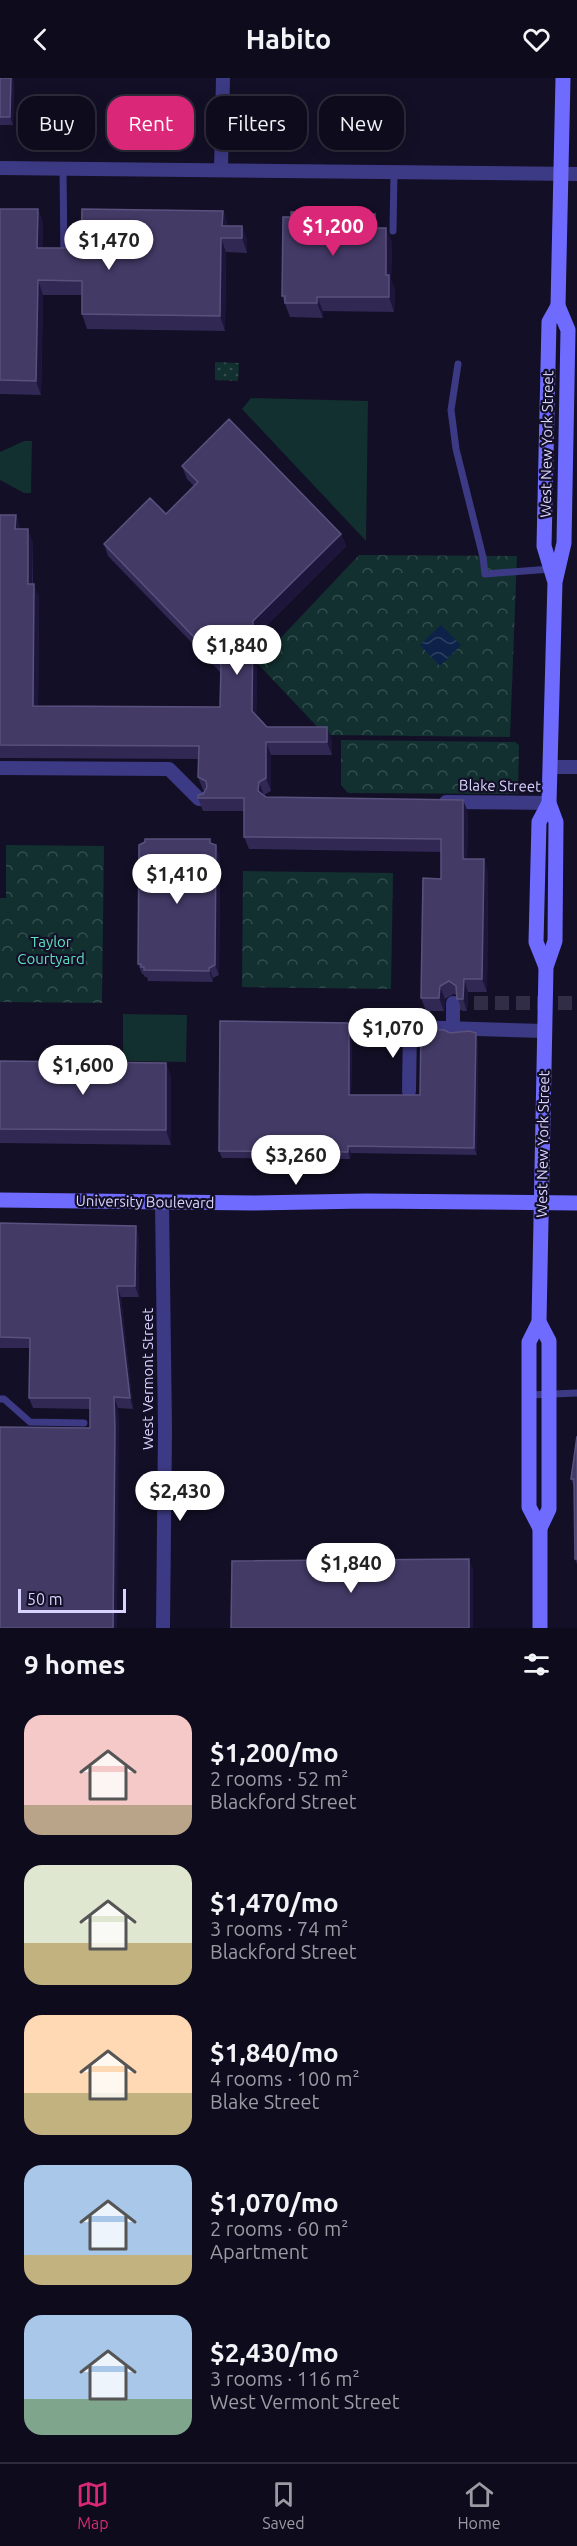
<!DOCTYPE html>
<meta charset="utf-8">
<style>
:root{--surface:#0e0b1c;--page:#1c1929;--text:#f1f3f6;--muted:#9b9ba3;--line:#2e2b3b;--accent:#db2777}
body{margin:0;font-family:Ubuntu,sans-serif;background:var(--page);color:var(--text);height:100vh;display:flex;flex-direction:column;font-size:22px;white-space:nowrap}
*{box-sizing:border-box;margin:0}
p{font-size:20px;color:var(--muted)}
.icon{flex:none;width:33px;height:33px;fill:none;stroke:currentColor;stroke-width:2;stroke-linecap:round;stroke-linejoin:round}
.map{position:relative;height:1550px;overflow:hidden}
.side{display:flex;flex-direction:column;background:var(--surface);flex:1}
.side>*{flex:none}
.top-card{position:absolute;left:18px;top:18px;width:542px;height:54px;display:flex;gap:12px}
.scale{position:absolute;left:18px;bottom:15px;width:108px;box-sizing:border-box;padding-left:6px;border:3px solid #d9d4ff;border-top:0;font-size:16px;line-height:21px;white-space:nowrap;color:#d9d4ff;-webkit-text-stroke:4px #130f26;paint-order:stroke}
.price{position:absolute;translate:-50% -51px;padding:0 14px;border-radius:21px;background:#fff;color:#222;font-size:20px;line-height:39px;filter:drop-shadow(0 2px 3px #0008)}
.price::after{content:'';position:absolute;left:50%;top:36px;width:18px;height:14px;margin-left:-9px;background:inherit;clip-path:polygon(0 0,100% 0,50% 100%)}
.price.on{background:var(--accent);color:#fff}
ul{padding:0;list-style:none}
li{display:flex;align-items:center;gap:18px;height:150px;padding:0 24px}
li span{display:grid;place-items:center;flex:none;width:168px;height:120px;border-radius:18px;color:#555}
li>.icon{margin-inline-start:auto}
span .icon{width:72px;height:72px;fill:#fffc;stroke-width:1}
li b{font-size:26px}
h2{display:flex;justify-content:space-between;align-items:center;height:72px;padding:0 24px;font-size:26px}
.chip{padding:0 21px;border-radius:18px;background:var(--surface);box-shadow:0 3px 15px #0003,0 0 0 2px var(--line);font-size:21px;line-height:54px}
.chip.on{background:var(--accent);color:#fff}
header{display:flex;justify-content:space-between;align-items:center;height:78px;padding:0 24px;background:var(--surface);font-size:27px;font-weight:700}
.menu{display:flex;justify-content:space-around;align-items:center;height:84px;border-top:2px solid var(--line);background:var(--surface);font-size:16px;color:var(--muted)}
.menu a{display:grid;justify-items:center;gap:3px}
.menu .on{color:var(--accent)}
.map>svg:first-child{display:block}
.grass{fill:#12302f}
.forest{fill:url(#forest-crowns)}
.garden{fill:url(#garden-dots)}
.water{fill:url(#water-waves)}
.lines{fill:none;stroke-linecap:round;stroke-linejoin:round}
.street-tunnel{stroke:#312d47;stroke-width:14;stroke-dasharray:14 7;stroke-linecap:butt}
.lane{stroke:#3d3a85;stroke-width:7}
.street{stroke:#3d3a85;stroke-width:14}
.secondary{stroke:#6f6bff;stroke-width:15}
.street-bridge{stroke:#3d3a85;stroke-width:14}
.wall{fill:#312854}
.shaded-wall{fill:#1d163a}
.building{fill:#433a66;stroke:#5a527e;stroke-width:1.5}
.labels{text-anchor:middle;stroke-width:4.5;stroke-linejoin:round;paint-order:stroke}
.street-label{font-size:15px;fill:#d9d4ff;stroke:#130f26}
.park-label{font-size:15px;fill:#5fe0c0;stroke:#130f26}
</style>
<header><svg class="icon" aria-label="back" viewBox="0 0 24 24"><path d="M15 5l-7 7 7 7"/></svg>Habito<svg class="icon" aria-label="heart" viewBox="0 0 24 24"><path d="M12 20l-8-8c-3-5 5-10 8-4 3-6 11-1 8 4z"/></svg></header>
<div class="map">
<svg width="577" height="1550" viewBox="0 0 577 1550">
<defs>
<pattern id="forest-crowns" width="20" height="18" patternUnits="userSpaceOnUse" patternTransform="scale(1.5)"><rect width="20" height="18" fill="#12302f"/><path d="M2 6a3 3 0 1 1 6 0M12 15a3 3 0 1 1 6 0" fill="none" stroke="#344d4e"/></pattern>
<pattern id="garden-dots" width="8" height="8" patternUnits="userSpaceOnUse" patternTransform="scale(1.5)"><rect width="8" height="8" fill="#12302f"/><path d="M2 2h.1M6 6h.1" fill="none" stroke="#344d4e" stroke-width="1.8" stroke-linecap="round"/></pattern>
<pattern id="water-waves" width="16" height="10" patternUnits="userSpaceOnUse" patternTransform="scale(1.5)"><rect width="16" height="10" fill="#0c2248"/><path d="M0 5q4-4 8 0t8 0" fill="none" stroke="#2f4163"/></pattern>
</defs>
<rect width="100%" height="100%" fill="#130f26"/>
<g class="grass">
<path d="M251,320L368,323L366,463L242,331Z"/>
<path d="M24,363H32L31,415H24L0,402V374Z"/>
<path d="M123,936L187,937L186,984L123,983Z"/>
</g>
<g class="forest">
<path d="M359,477L517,478L510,659L325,657L257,585Z"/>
<path d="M341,662L515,664L519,667L518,716L348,715L341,707Z"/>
<path d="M6,767L104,768L102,925L0,924V820H6Z"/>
<path d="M243,793L393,795L391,911L242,909Z"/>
</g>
<path class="garden" d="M215,284L239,285L238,303L215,302Z"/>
<path class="water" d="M441,547L461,567L440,588L420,567Z"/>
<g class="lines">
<path class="street-tunnel" d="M453,925H577"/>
<g class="lane">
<path d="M63,91L64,178"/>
<path d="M393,153L394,94"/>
<path d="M458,286L451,332L456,371L483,479L485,496L551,491"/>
<path d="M529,1317L577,1315"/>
<path d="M0,1321H4L30,1344L84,1345"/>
</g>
<g class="street">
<path d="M0,90L577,96"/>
<path d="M221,92L223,0"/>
<path d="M550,689H577"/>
<path d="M0,690L169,691L199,721H203"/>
<path d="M446,724L549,725"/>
<path d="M409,1013L410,949L545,953"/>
<path d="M162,1124L165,1351L163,1550"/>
</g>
<g class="secondary">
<path d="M554,501L544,468L549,244L558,228"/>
<path d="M546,889L536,864L539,744L549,725"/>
<path d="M0,1122L254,1125L366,1123L577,1125"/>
<path d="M539,1244L549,1263V1431L540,1450V1550"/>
<path d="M540,1450L529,1429V1264L539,1244L546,889L555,863L556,744L549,725L555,504L564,465L568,252L558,228L563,0"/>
</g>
<path class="street-bridge" d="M453,953V925"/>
</g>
<g class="wall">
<path d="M0,0H14L13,47H0Z"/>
<path d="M0,131H38L43,146L42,170H81L223,133L228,148H242L247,162V175L226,174L225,253L87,251L82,236V217H43L41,317L0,316Z"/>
<path d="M380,150L392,164L391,202L395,212L394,234L323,233V240L290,239L282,218Z"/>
<path d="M182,388L341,456L346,468L258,556L256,638L267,649L332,662V677H271V713L264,717L266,719L468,734L467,781L488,794L487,914H468L467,933H462L457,918L454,916L445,921L444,933H426L421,920L441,801V774L249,771L244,759V733H203L198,720L205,713L203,712L198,699L199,681L0,680V437H16L20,451L33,464V506L39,519L38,628L220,629L221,595L108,478L104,466L166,436L194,408L187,401Z"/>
<path d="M212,765L220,778L219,897L213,900V904L148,903L147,899H145L143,896H142L138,886Z"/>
<path d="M349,945L352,952L351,1017H420L450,955L478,962L477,1077L351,1075L350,1081L222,1080L219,1073Z"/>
<path d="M0,983L166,985L171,999V1067L0,1065Z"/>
<path d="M0,1145L139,1159V1219H121L133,1331L118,1330L119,1361L90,1350V1331L33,1330L29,1320L30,1270H0Z"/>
<path d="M577,1358V1486L575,1481L574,1409L571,1401Z"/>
</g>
<g class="shaded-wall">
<path d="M11,0H14L13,47L10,39Z"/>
<path d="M38,131L43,146L42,184L37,170Z"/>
<path d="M223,133L228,148H222Z"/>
<path d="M375,136L381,150H375Z"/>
<path d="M242,148L247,162V175L242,160Z"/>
<path d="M386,150L392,164L391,202L395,212L394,234L389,219L386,197Z"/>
<path d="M221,160L226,174L225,253L220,238Z"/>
<path d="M38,202L43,217L41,317L36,303Z"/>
<path d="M317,219L323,233V240L317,225Z"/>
<path d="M16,437L20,450V464L15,451Z"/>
<path d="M28,451L33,464L32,519L28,506Z"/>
<path d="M341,456L346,468L258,556L256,646L252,633L253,543Z"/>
<path d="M34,506L39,519L38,640L33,628Z"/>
<path d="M327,649L332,662V677L327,664Z"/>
<path d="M266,664L271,677V713L266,700Z"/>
<path d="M259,704L264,717L258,713Z"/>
<path d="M463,722L468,734L467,793L463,781Z"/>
<path d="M216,767L220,778L219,897L215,887Z"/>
<path d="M484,781L488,794L487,914L482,901Z"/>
<path d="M209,890L213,900V904L209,893Z"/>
<path d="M464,901L468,914L467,933L463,921Z"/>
<path d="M440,908L445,921L444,933L439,920Z"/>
<path d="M349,945L352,952L351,1024L349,1017Z"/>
<path d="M476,955L478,962L477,1077L474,1070Z"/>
<path d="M166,985L171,999V1067L166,1052Z"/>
<path d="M348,1068L351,1075L350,1081L348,1074Z"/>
<path d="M136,1148L139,1159V1219L135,1208Z"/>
<path d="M117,1208L121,1219L133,1331L130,1320Z"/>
<path d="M114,1319L118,1330L119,1361L117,1550H113Z"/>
<path d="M469,1481L473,1492V1550H469Z"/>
</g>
<g class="building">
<path d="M0,0H11L10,39H0Z"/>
<path d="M0,131H38L37,170H81L82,131L223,133L222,148H242V160H221L220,238L82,236V203L38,202L36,303L0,302Z"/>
<path d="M291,134L375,136V150H386V197H389V219H317V225H285V218H282L283,139H291Z"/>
<path d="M229,341L341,456L253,543L252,633L267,649H327V664H266V700L259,704L258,713L266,719L463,722V781H484L482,901H464L463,921H457L456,908L449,903L440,908L439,920H421L423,800L441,801V761L244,759V720H198V717L203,716L207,709L206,703L198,699L199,668L0,667V437H16L15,451H28V506H34L33,628L220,629L221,587L104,466L150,420L166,436L198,404L182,388Z"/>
<path d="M145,761H210V765L216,767L215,887L209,890V893L144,892V889H141V886H138L139,767L145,764Z"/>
<path d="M220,943L349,945V1017H420L421,951L444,952L450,955L469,953L476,955L474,1070L348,1068V1074L219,1073Z"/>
<path d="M0,983L166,985V1052L0,1051Z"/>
<path d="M0,1145L136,1148L135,1208H117L130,1320L114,1319L115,1350L113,1550H0V1349L90,1350V1320H29L30,1260L0,1259Z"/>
<path d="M577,1358V1481H575L574,1401H571Z"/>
<path d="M469,1481V1550H231L232,1483Z"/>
</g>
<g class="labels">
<g class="street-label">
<text transform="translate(547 366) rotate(-89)" y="5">West New York Street</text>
<text transform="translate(500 708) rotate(1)" y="5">Blake Street</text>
<text transform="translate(543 1066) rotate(-89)" y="5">West New York Street</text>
<text transform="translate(145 1124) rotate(1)" y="5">University Boulevard</text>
<text transform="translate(148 1301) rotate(-90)" y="5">West Vermont Street</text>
</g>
<g class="park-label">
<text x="51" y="869">Taylor<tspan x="51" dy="17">Courtyard</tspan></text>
</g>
</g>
</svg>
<div class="scale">50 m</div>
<b class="price on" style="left:333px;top:179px">$1,200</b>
<b class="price" style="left:109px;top:193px">$1,470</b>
<b class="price" style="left:237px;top:598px">$1,840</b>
<b class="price" style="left:177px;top:827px">$1,410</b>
<b class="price" style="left:393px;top:981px">$1,070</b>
<b class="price" style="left:83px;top:1018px">$1,600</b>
<b class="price" style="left:296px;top:1108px">$3,260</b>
<b class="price" style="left:180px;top:1444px">$2,430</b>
<b class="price" style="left:351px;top:1516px">$1,840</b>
<div class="top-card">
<a class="chip">Buy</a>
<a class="chip on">Rent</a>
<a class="chip">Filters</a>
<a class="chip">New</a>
</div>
</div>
<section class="side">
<h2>9 homes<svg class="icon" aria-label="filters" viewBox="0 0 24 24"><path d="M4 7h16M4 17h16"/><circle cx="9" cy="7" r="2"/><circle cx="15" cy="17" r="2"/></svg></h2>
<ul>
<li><span style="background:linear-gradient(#f6c9c9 75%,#b9a48a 0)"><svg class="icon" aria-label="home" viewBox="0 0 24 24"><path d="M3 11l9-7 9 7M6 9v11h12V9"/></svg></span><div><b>$1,200/mo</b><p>2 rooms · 52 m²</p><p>Blackford Street</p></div></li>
<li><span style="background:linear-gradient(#dfe7d0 65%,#c2b280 0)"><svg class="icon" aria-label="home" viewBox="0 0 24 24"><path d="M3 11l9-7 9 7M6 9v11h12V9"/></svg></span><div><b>$1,470/mo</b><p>3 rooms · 74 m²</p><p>Blackford Street</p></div></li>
<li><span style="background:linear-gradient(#ffd9b3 65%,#c2b280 0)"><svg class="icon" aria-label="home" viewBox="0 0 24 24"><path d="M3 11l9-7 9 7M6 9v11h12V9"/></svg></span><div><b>$1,840/mo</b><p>4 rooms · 100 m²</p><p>Blake Street</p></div></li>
<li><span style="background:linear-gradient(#a9c7e8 75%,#c2b280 0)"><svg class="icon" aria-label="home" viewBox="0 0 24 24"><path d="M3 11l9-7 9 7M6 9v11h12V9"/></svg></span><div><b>$1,070/mo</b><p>2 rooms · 60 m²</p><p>Apartment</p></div></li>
<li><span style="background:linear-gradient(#a9c7e8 70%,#7fa58c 0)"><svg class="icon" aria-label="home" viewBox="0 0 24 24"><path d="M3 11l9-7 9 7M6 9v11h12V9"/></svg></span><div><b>$2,430/mo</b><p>3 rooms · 116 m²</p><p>West Vermont Street</p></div></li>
</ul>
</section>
<nav class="menu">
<a class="on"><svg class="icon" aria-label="map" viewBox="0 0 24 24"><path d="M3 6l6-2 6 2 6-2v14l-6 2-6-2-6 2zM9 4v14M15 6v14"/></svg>Map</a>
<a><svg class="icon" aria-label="saved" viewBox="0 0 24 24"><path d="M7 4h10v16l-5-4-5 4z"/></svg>Saved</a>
<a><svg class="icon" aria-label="home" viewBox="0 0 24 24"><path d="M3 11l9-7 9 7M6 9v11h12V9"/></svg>Home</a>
</nav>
